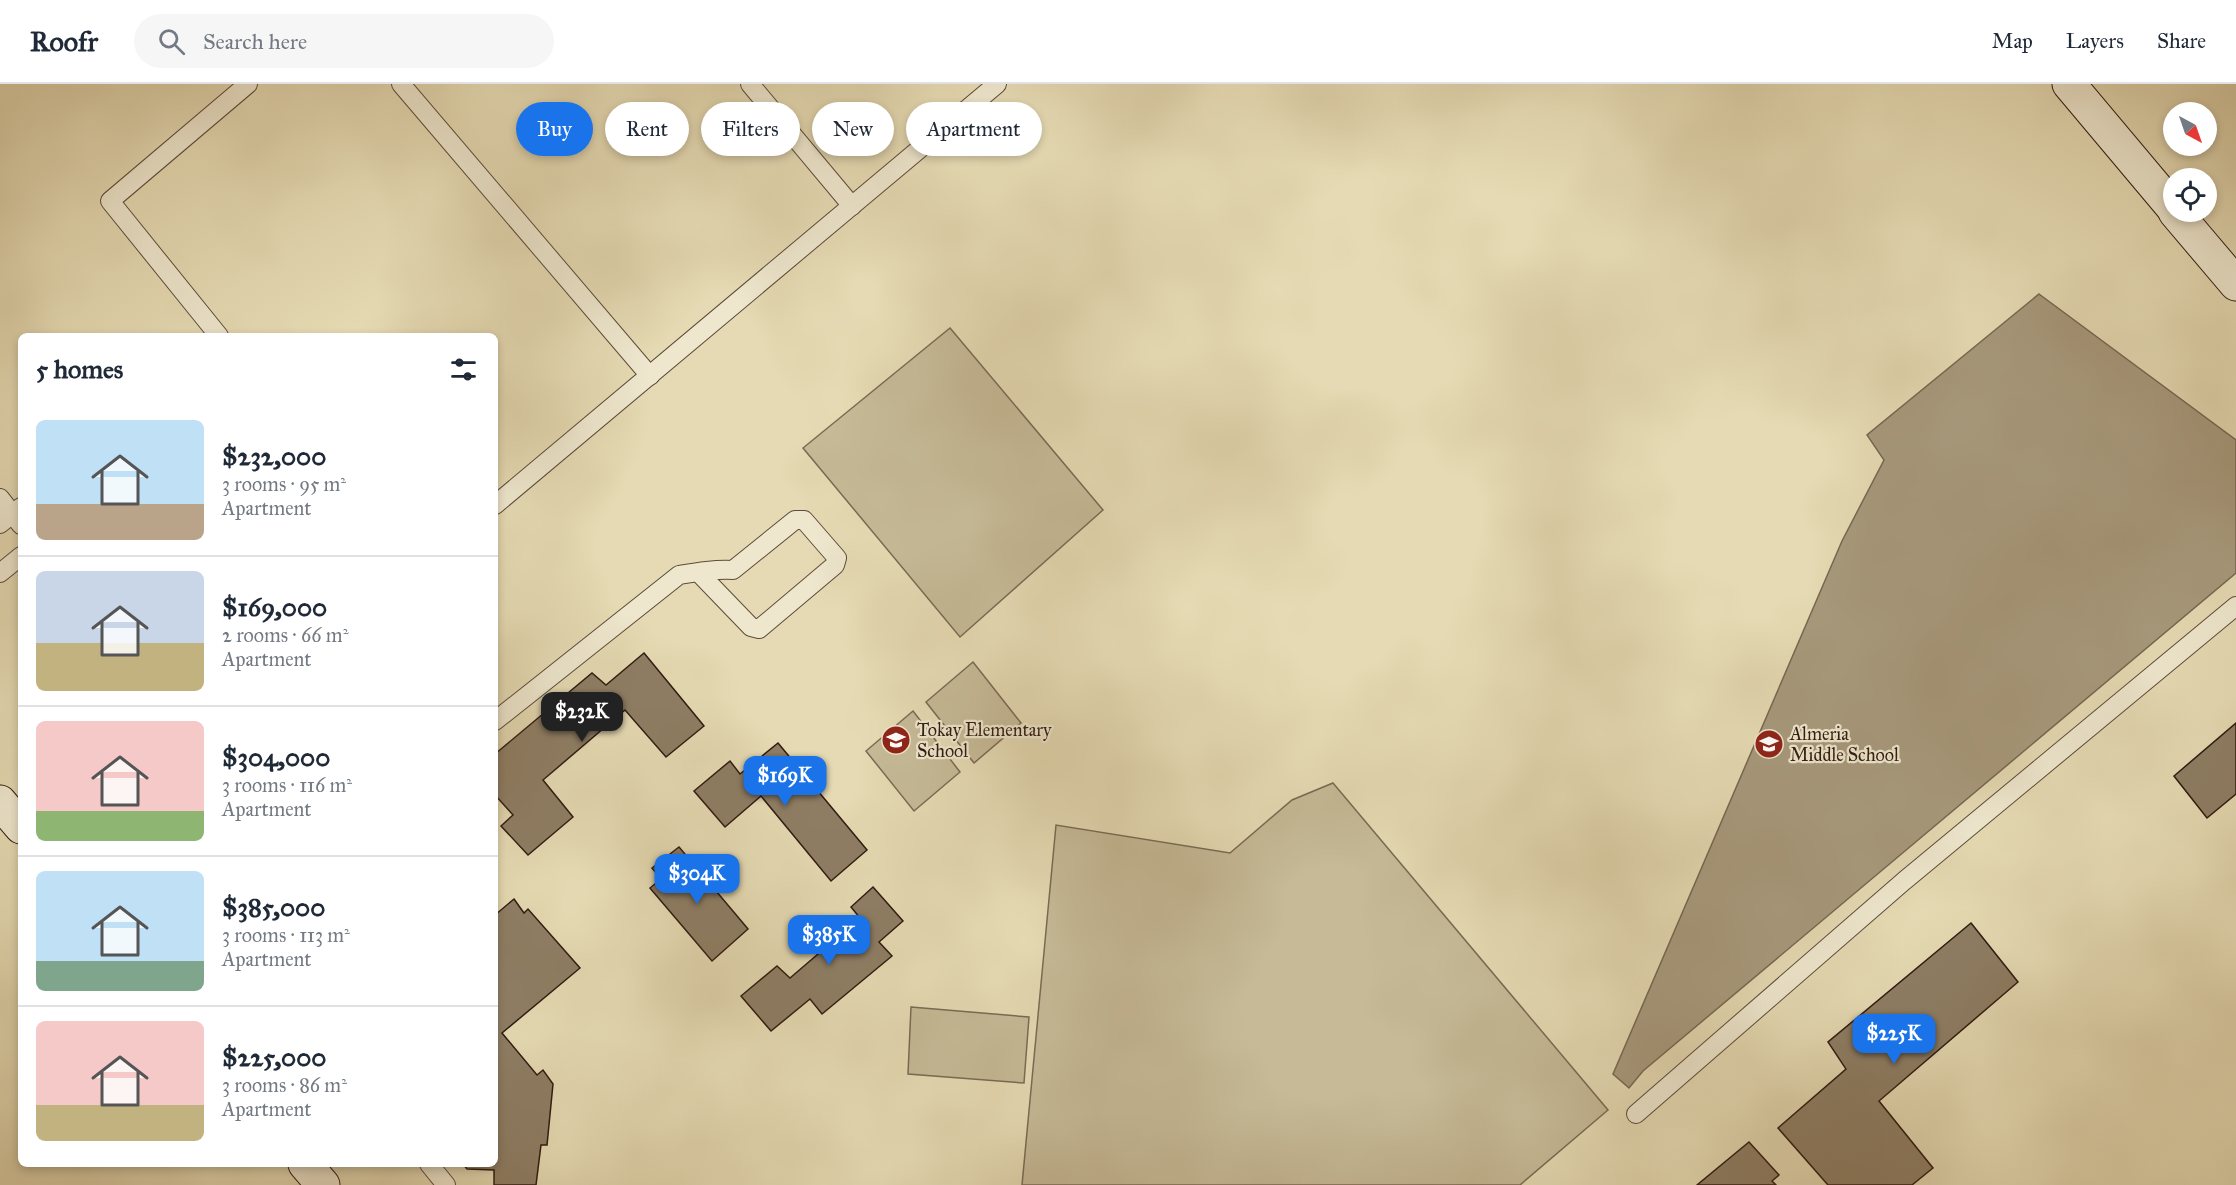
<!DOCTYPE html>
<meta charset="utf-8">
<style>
:root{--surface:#fff;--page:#f6f6f7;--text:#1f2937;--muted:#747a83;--line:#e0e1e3;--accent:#1a73e8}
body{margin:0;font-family:"IM FELL Great Primer",serif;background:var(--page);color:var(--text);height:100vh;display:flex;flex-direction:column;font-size:22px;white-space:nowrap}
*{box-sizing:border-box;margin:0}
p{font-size:20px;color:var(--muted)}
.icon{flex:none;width:33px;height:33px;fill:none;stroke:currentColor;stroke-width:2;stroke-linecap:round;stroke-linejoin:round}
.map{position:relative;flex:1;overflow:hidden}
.sheet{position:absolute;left:18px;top:249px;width:480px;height:834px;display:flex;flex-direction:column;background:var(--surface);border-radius:9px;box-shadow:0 3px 9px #0003}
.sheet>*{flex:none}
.guide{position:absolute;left:516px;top:18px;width:570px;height:54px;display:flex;gap:12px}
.needle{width:39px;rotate:140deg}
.fabs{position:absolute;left:2163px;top:18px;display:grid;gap:12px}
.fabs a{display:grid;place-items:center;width:54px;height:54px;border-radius:50%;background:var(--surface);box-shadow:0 3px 9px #0003;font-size:30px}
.price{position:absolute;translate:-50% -51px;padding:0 14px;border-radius:12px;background:var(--accent);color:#fff;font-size:20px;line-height:39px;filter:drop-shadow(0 2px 3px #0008)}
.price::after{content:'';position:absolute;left:50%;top:36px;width:18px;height:14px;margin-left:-9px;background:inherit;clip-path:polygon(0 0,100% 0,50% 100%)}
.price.on{background:#222;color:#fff}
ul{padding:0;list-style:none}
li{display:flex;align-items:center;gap:18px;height:150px;padding:0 18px}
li+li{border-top:2px solid var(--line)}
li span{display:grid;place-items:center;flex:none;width:168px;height:120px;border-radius:9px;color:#555}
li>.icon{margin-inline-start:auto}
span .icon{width:72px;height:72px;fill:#fffc;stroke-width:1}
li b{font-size:26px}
h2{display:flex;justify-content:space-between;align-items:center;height:72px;padding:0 18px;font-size:26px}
.tag{padding:0 21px;border-radius:27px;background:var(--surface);box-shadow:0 3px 9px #0003;font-size:21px;line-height:54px}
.tag.on{background:var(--accent);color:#fff}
header{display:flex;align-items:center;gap:36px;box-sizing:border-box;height:84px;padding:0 30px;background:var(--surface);border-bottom:2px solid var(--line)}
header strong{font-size:28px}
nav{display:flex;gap:33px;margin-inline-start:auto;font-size:21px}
.search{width:420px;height:54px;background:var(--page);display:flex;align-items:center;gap:15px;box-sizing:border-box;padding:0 21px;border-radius:33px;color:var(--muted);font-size:22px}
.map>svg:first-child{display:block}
.green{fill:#c6ba97;stroke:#7b6a54;stroke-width:1.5}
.water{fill:#a7997c;stroke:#776751;stroke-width:1.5}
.building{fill:#8e7e65;stroke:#301b11;stroke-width:1.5}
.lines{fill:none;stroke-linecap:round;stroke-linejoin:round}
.lane-casing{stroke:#5d4b3a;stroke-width:20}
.secondary-casing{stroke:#301b11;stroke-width:35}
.lane{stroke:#eee7ce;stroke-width:18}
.secondary{stroke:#eee7ce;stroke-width:33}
.labels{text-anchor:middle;stroke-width:4.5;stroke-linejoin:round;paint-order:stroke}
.poi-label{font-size:18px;fill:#301b11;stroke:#eee7ce;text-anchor:start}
</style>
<header>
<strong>Roofr</strong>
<div class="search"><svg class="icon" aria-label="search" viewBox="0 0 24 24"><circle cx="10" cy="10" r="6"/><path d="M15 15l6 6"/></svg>Search here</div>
<nav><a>Map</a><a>Layers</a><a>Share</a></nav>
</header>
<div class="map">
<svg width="2236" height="1101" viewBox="0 0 2236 1101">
<rect width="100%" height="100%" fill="#e5dab3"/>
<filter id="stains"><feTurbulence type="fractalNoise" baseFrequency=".00333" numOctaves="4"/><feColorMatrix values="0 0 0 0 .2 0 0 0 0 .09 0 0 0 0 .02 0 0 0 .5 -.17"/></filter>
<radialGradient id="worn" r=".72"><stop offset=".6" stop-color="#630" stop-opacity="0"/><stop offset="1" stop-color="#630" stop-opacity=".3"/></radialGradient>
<g class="green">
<path d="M950,244L1103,426L960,553L803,364Z"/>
<path d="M973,578L1021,639L974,679L926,618Z"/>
<path d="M913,627L960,688L914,727L866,667Z"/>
<path d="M1333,699L1608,1026L1520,1101H1022L1056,741L1230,769L1292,716Z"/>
<path d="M911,923L1029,933L1024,999L908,990Z"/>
</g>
<path class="water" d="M2039,210L2236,356V489L1643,987L1629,1004L1613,990L1842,457L1884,376L1867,351Z"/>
<g class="building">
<path d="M644,569L704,642L666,673L625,626L543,696L573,733L528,771L501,742L513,731L495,711V670L592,589L606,601Z"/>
<path d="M2236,639V710L2207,734L2174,692Z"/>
<path d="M778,659L867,766L831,797L761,712L725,743L694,707L730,677L740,690Z"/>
<path d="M679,763L748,845L712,877L650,804L661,795L652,784Z"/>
<path d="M873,803L903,837L879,858L892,872L822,930L810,915L771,947L741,912L777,882L790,894L860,834L851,823Z"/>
<path d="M514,815L524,829L528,825L580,884L502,949L537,991L543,986L553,1000L547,1061H541L536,1101H494V1086L467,1085L463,1080H495V831Z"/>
<path d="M1971,839L2018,898L1879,1017L1933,1084L1912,1101H1828L1778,1044L1846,985L1828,958Z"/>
<path d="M1749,1058L1779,1091L1772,1097L1776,1101H1697Z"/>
</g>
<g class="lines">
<g class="lane-casing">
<g id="lane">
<path d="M401,0L650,292"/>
<path d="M750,0L852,122"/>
<path d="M219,252L110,117L248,0"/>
<path d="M0,414L21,441"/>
<path d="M495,421L997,0"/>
<path d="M0,440L21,423"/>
<path d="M0,489L21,472"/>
<path d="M495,637L679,491C697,488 714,485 733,486L795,436H804L837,474L835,481L759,545L751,543L698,488"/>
<path d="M1636,1030L1904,797L2236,522"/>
<path d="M429,1080L446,1101"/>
</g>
</g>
<g class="secondary-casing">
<g id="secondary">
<path d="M2069,0L2174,125"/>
<path d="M2175,128L2236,200"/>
<path d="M0,718L21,743"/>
<path d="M305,1080L323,1101"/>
</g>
</g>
<use href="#lane" class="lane"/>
<use href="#secondary" class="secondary"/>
</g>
<defs>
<g id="school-disc" transform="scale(1.5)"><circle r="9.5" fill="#8f2418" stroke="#eee7ce"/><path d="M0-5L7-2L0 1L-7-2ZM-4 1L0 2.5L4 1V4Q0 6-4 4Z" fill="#fff"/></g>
</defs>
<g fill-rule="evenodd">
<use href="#school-disc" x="896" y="656"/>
<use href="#school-disc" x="1769" y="660"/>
</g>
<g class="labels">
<g class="poi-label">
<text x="917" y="652">Tokay Elementary<tspan x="917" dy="21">School</tspan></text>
<text x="1790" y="656">Almeria<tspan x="1790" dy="21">Middle School</tspan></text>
</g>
</g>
<rect width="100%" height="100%" filter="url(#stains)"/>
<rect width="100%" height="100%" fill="url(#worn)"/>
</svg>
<div class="fabs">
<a><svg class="needle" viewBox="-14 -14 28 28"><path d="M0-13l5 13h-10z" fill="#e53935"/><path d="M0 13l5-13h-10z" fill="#747a83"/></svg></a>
<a><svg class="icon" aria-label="locate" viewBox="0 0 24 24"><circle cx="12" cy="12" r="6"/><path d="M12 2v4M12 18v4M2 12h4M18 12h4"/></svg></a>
</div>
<b class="price on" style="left:582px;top:659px">$232K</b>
<b class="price" style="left:785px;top:723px">$169K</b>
<b class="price" style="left:697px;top:821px">$304K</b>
<b class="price" style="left:829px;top:882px">$385K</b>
<b class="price" style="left:1894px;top:981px">$225K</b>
<div class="guide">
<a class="tag on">Buy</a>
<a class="tag">Rent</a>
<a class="tag">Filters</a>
<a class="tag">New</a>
<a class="tag">Apartment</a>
</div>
<section class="sheet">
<h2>5 homes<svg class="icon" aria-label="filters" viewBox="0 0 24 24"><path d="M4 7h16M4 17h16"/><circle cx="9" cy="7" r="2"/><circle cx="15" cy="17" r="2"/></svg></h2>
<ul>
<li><span style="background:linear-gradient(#bfe0f5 70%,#b9a48a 0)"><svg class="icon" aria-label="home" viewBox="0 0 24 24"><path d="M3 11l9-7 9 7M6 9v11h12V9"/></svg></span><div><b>$232,000</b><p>3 rooms · 95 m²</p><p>Apartment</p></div></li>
<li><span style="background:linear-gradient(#c9d6e8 60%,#c2b280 0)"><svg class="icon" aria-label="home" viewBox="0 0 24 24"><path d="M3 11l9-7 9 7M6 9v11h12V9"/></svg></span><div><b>$169,000</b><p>2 rooms · 66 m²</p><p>Apartment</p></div></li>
<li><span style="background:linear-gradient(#f6c9c9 75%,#8fb573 0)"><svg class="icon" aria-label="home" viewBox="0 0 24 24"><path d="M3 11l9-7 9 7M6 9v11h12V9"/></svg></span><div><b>$304,000</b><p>3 rooms · 116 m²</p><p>Apartment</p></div></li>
<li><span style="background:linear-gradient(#bfe0f5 75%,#7fa58c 0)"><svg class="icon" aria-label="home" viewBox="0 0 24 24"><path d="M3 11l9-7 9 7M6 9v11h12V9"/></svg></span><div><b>$385,000</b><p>3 rooms · 113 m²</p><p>Apartment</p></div></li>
<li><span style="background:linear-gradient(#f6c9c9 70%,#c2b280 0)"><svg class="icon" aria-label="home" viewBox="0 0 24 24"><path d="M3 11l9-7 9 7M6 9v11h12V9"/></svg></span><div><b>$225,000</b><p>3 rooms · 86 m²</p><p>Apartment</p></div></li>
</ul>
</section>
</div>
